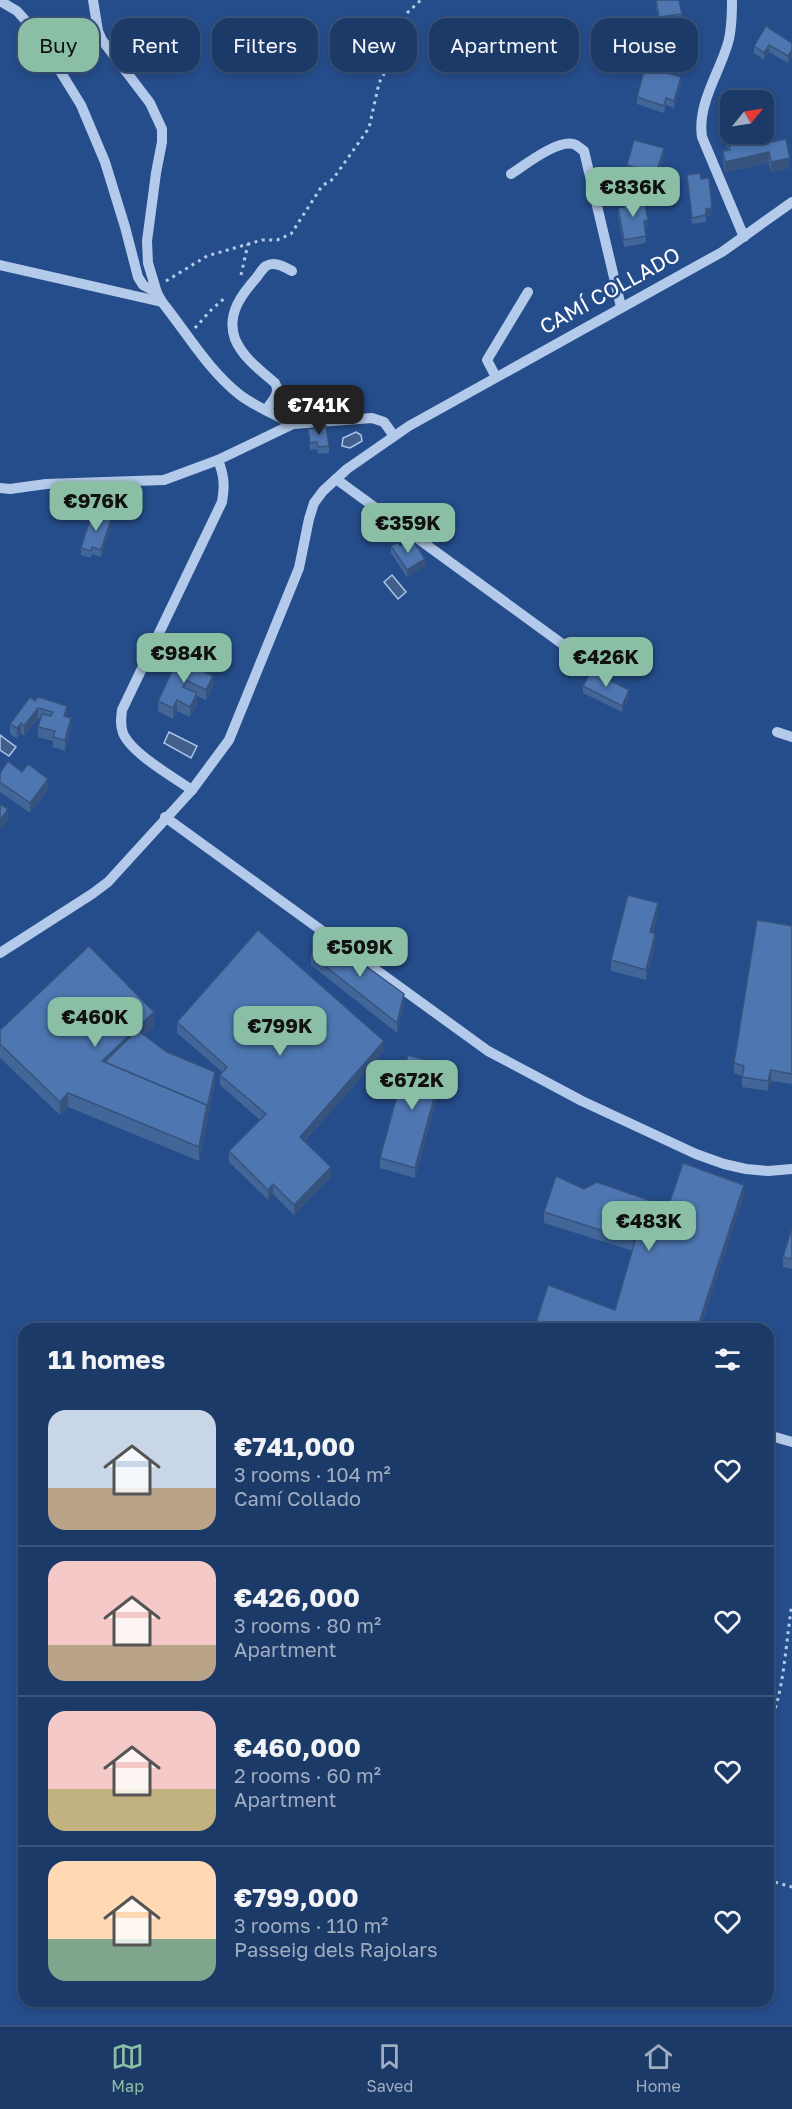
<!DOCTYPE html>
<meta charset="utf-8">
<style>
:root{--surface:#1c3a68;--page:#294571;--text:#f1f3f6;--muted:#a0adc0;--line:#3a547c;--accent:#8abfa5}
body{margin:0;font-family:"Golos Text",sans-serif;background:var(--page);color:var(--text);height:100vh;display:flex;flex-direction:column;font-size:22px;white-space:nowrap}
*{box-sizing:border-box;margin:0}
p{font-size:20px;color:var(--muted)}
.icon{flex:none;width:33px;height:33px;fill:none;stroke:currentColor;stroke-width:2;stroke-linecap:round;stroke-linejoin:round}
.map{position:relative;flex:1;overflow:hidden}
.drawer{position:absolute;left:18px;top:1323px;width:756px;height:684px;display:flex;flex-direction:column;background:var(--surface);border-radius:18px;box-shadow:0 3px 9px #0003,0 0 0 2px var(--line)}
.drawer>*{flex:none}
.banner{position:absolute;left:18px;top:18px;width:756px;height:54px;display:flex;gap:12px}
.needle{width:39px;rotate:60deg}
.tools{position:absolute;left:720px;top:90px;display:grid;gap:12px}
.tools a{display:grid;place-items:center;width:54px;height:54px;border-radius:12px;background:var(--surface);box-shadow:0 3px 9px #0003,0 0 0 2px var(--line);font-size:30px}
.price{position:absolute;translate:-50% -51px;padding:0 14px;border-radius:12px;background:var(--accent);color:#111;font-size:20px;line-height:39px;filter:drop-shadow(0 2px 3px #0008)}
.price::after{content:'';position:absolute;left:50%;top:36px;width:18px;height:14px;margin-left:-9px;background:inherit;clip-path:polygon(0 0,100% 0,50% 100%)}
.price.on{background:#222;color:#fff}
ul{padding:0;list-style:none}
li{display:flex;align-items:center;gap:18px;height:150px;padding:0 30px}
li+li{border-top:2px solid var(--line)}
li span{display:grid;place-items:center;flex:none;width:168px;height:120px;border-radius:18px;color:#555}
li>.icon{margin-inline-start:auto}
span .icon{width:72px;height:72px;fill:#fffc;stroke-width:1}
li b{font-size:26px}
h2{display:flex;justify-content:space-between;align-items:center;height:72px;padding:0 30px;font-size:26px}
.pill{padding:0 21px;border-radius:18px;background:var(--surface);box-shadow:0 3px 9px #0003,0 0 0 2px var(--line);font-size:21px;line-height:54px}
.pill.on{background:var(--accent);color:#111}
.dock{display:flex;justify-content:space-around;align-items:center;height:84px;border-top:2px solid var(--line);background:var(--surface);font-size:16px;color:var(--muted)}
.dock a{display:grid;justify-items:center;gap:3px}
.dock .on{color:var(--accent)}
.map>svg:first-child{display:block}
.water{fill:#425f8b;stroke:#a8c4eb;stroke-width:1.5}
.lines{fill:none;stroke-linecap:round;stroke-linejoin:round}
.path{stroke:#b4caea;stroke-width:3;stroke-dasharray:3 4.5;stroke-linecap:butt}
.minor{stroke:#b4caea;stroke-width:10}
.wall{fill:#436699}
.shaded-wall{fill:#37537d}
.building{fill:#4e77b2;stroke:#37537d;stroke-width:1.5}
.labels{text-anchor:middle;stroke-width:5;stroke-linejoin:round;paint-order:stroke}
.street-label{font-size:21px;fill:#fff;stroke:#254d8b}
</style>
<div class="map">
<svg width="792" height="2025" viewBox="0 0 792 2025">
<rect width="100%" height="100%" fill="#254d8b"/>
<g class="water">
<path d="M356,432L361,435L362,441L350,448L342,446L343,438Z"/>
<path d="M392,575L406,592L398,599L384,582Z"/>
<path d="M169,732L197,746L191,758L164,743Z"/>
<path d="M0,735L16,747L9,756L0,750Z"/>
</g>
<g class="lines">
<g class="path">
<path d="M241,275L248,244"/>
<path d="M166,281L207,256L262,240H277L291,234L322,186L333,179L369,128L379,83L396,52L408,12L421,0"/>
<path d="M195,328L211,310L226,297"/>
<path d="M768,1721C783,1709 787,1628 792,1605"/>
<path d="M768,1880L792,1887"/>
</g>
<g class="minor">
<path d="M93,0L98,31L102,40L150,103L162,129V142L156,173L147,241L148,263L157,293"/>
<path d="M732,0C732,14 732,29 728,43C719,74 697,104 702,137L744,237"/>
<path d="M0,1L17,11L36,32L81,105L105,162L125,227L138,277L143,285L157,293L162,302C187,333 208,370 240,395C256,407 276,415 293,424"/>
<path d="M511,174C525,165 560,137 576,145C579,147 581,149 584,151L621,307"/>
<path d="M0,265L162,302"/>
<path d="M496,377L487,360L528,292"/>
<path d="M266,410C272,401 281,393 275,383C260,370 243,358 235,339C226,314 242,294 257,277C259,274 263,268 266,266C275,261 284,267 292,271"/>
<path d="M336,479L583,659"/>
<path d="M0,488L10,489L46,484L164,480L218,460L293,424L372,418L384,422L394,436"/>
<path d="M777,732L792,737"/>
<path d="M192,790C173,777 131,753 123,733C120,725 121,718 122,710L222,502C225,486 224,475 218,460"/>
<path d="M165,817L488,1051L582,1101L696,1154L724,1164L746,1169L768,1171L792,1169"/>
<path d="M0,953L92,894L108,882L192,790L229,740L299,568L309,519L314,503L323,491L347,469L409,426L722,252L792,202"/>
<path d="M768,1435L792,1442"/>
</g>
</g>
<g class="wall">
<path d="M656,0L682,14V20L659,24L656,7Z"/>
<path d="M792,43V57L788,63L769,52L764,60L754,53V46Z"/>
<path d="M681,84L674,108L666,105L664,113L637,104V97Z"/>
<path d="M726,131L753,138L767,143L790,168L771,172L769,163L725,172L723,161V151L728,150L726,141Z"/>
<path d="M664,155L656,181L627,172V165Z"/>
<path d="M687,175L701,179L712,215L706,216V222L692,224Z"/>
<path d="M623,199L648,227L645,228L646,243L624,247L618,215V208L623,207Z"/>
<path d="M308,429L329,446V453L318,454L317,449L310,450Z"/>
<path d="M111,526L101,557L92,554L91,558L81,555V548Z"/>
<path d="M391,546H400L425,566L407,577L391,553Z"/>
<path d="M178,659L213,686L206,700L197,696V704L190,717L177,711L173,719L158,711V701Z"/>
<path d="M583,686L629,697L622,712L583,693Z"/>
<path d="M35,701L67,717L71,728L65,751L53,747V741L38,737V727L40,719L38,718L24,736L21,733L17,739L10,734V724Z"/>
<path d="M22,772L48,789L30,813L0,792V773Z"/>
<path d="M658,913L653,933L655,944L646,980L611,971V960Z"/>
<path d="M792,926V1084L771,1081L768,1091L742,1087V1076L734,1073V1063Z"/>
<path d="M311,955L404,1004L397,1033L311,965Z"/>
<path d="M177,1022L384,1051L305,1141L331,1177L294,1215L273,1194L268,1200L229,1162V1151L260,1120L220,1085V1075L222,1072L177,1033Z"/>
<path d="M154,1026L144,1035L167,1052L215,1082L199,1161L68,1107L60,1115L0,1058V1030Z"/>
<path d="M443,1076L415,1178L380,1168V1158Z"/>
<path d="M584,1189L668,1207L744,1195L700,1329H534L615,1310L633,1251L544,1223V1212Z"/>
<path d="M792,1228V1269L783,1267V1257Z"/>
</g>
<g class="shaded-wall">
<path d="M769,45V52L764,60V53Z"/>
<path d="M792,50V57L788,63V56Z"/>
<path d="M681,77V84L674,108V101Z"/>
<path d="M664,148V155L656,181V174Z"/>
<path d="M769,152V163L725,172V162Z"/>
<path d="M790,158V168L771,172V162Z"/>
<path d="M712,208V215L706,216V209Z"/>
<path d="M648,220V227L644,228V221Z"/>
<path d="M111,519V526L101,557V550Z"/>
<path d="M425,559V566L407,577V570Z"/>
<path d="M213,676V686L206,700V690Z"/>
<path d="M629,690V697L622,712V706Z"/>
<path d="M197,693V704L190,717V707Z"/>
<path d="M177,700V711L173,719V708Z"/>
<path d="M67,706V716L64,727V716Z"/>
<path d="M38,708V718L24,736V726Z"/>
<path d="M71,718V728L65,751V740Z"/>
<path d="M21,723V733L17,739V728Z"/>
<path d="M48,779V789L30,813V803Z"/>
<path d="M8,809V820L0,830V820Z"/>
<path d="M658,903V913L650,942V932Z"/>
<path d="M655,934V944L646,980V970Z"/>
<path d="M404,994V1004L397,1033V1023Z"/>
<path d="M154,1012V1026L110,1067L102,1061Z"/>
<path d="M384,1041V1051L300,1147V1137Z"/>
<path d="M443,1065V1076L415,1178V1168Z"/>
<path d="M771,1070V1081L768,1091V1081Z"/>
<path d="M215,1072V1082L199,1161V1147Z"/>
<path d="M68,1093V1107L60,1115V1102Z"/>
<path d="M331,1167V1177L294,1215V1205Z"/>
<path d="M273,1184V1194L268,1200V1190Z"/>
<path d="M744,1185V1195L700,1329H697Z"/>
</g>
<g class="building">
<path d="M656,0H679L682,14L659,17Z"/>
<path d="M766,26L792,43V50L788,56L769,45L764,53L754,46Z"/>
<path d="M645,67L681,77L674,101L666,98L664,106L637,97Z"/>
<path d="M730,130V134H752L753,138L765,135L767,143L786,139L790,158L771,162L769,152L725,162L723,151L730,150L726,131Z"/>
<path d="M634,140L664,148L656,174L627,165Z"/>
<path d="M700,173L701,179L709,178L712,208L706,209V215L692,218L687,175Z"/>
<path d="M643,196L648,220L644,221L646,236L624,240L618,208L624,207L623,199Z"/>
<path d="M326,426L329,446L318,447L317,442L310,443L308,429Z"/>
<path d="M92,513L111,519L101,550L92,547L91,551L81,548Z"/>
<path d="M412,539L425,559L407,570L391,546L398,542L400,546Z"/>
<path d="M178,659L213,676L206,690L186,680L183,687L197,693L190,707L177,700L173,708L158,701Z"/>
<path d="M591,671L629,690L622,706L583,686Z"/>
<path d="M30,697L35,701L38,697L67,706L64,716L71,718L65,740L53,737L55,731L38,727L42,714L51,716L53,712L38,708L24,726L21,723L17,728L10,724Z"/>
<path d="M8,761L22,772L28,764L48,779L30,803L0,782V773Z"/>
<path d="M0,804L8,809L0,820Z"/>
<path d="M628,895L658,903L650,932L655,934L646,970L611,960Z"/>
<path d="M757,920L792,926V1074L771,1070L768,1081L742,1077L744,1066L734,1063Z"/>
<path d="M258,930L384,1041L300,1137L331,1167L294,1205L273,1184L268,1190L229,1151L266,1114L220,1075L227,1067L177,1022Z"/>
<path d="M325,936L404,994L397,1023L311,955Z"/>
<path d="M89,946L154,1012L102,1061L207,1105L199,1147L68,1093L60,1102L0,1044V1030Z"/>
<path d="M137,1030L167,1052L215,1072L207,1108V1105L105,1062Z"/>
<path d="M408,1055L443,1065L415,1168L380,1158Z"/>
<path d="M683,1163L744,1185L697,1329H534L548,1285L615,1310L635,1241L544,1212L556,1176L584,1189L597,1182L668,1207Z"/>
<path d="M792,1228V1259L783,1257Z"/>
</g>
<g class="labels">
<g class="street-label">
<text transform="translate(610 291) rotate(-29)" y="7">CAMÍ COLLADO</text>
</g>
</g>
</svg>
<div class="tools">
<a><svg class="needle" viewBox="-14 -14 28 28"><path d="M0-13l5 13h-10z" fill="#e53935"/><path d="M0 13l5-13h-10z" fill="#a0adc0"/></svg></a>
</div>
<b class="price" style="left:633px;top:218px">€836K</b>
<b class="price on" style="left:319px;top:436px">€741K</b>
<b class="price" style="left:96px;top:532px">€976K</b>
<b class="price" style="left:408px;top:554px">€359K</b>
<b class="price" style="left:184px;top:684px">€984K</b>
<b class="price" style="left:606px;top:688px">€426K</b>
<b class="price" style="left:360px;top:978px">€509K</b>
<b class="price" style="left:95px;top:1048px">€460K</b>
<b class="price" style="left:280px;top:1057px">€799K</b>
<b class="price" style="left:412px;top:1111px">€672K</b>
<b class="price" style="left:649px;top:1252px">€483K</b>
<div class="banner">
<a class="pill on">Buy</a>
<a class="pill">Rent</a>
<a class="pill">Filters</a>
<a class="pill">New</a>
<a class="pill">Apartment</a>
<a class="pill">House</a>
</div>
<section class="drawer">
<h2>11 homes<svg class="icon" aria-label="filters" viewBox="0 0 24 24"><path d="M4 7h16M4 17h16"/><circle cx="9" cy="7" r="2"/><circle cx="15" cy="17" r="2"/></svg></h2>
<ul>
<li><span style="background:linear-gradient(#c9d6e8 65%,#b9a48a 0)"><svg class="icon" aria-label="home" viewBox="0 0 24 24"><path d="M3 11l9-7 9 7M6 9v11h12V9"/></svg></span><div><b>€741,000</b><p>3 rooms · 104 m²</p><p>Camí Collado</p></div><svg class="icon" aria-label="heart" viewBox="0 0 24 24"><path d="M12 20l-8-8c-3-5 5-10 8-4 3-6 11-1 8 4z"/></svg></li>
<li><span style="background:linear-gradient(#f6c9c9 70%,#b9a48a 0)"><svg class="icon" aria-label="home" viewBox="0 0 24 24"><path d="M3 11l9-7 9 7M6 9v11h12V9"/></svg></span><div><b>€426,000</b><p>3 rooms · 80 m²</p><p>Apartment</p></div><svg class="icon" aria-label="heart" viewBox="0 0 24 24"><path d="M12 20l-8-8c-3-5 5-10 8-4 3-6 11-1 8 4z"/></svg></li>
<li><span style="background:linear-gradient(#f6c9c9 65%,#c2b280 0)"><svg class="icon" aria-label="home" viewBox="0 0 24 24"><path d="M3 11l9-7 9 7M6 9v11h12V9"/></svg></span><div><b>€460,000</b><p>2 rooms · 60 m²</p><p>Apartment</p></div><svg class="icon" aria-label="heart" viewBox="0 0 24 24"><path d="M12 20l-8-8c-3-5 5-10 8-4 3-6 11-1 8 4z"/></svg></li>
<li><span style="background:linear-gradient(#ffd9b3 65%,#7fa58c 0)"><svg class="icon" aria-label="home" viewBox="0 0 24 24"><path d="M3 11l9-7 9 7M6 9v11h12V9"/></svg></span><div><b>€799,000</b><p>3 rooms · 110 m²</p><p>Passeig dels Rajolars</p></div><svg class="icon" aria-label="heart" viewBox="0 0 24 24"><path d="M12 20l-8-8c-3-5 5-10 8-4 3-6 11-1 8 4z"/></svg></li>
</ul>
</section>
</div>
<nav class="dock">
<a class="on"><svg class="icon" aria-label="map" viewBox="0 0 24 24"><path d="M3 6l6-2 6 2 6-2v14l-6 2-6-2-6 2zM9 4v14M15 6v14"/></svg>Map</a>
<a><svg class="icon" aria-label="saved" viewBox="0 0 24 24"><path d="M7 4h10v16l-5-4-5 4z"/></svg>Saved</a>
<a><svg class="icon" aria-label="home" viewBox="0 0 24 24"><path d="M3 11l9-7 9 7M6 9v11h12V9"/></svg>Home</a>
</nav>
